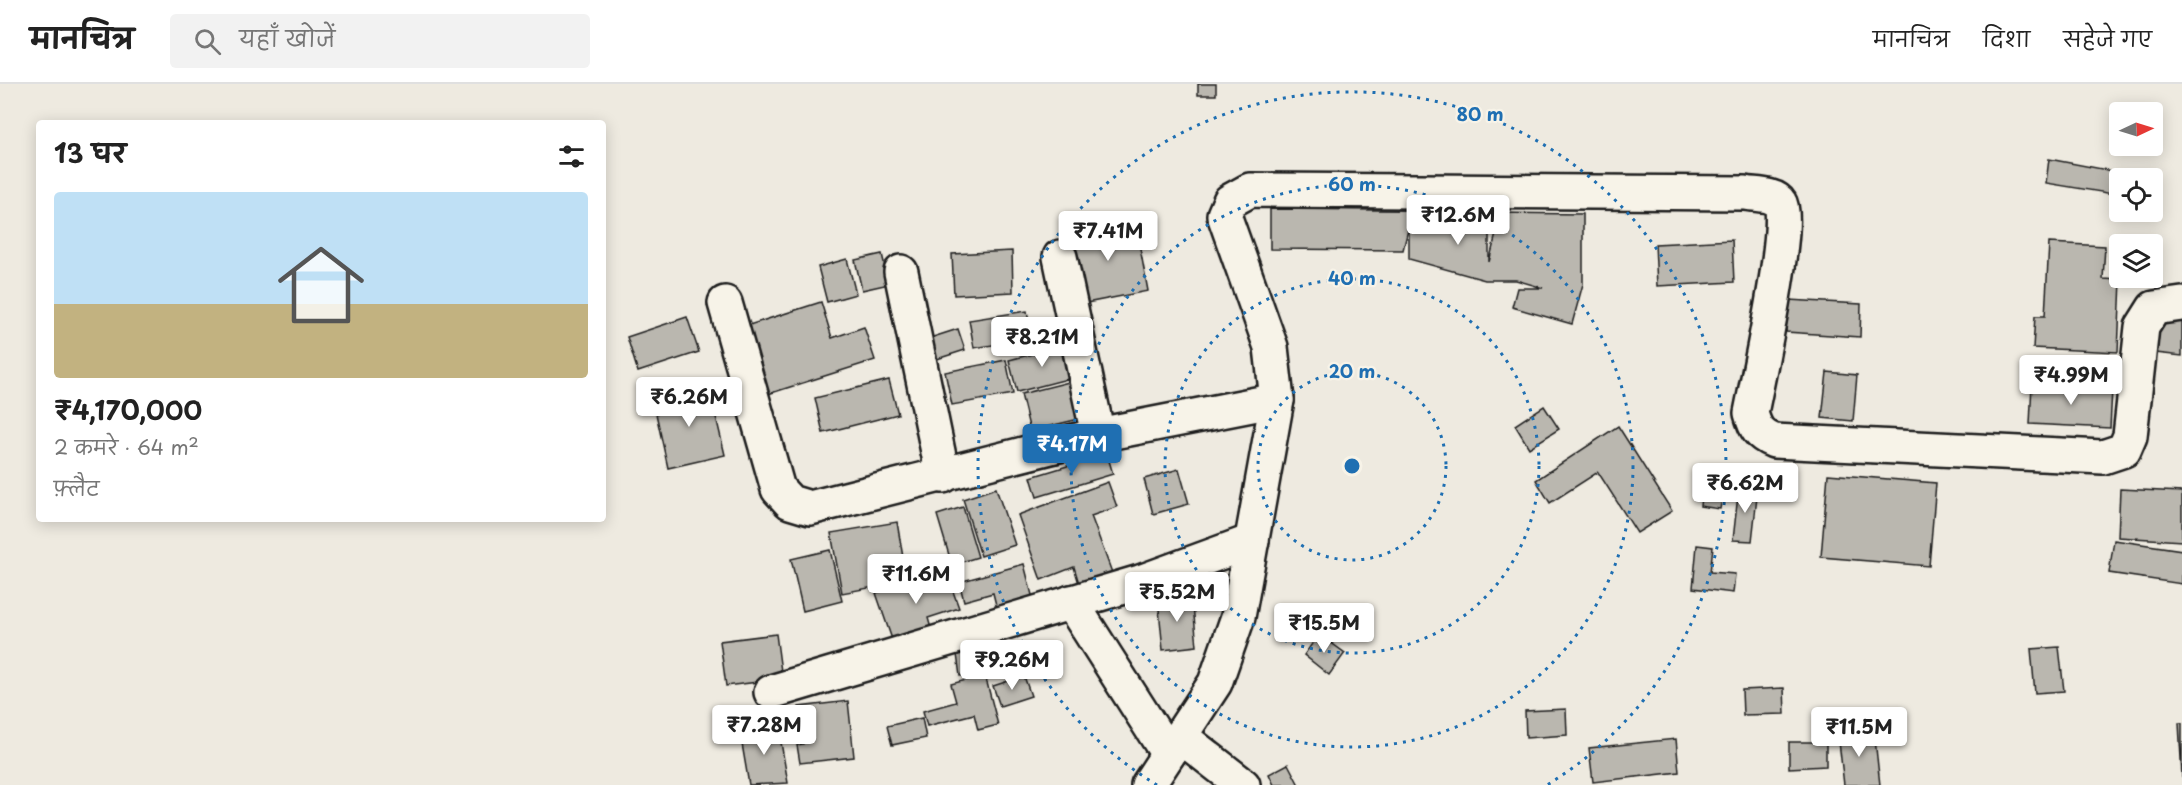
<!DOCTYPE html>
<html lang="hi">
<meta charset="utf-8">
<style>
:root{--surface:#fff;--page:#f2f2f2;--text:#222;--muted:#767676;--line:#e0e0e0;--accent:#1f6fb2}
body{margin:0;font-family:"Playpen Sans","Playpen Sans Deva",sans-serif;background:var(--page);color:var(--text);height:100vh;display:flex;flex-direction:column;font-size:22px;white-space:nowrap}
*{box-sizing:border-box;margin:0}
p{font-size:20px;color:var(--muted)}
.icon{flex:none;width:33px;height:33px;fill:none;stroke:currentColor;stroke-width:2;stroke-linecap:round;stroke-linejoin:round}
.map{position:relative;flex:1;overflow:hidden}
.details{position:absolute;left:36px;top:36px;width:570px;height:402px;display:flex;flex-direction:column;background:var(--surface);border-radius:6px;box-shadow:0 3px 15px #0003}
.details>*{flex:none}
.needle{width:39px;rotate:86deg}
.buttons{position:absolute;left:2109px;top:18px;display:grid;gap:12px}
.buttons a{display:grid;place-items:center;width:54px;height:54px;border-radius:6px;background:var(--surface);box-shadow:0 3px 15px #0003;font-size:30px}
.price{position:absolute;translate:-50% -51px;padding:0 14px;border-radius:6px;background:#fff;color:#222;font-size:20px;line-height:39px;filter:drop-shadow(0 2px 3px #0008)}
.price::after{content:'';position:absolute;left:50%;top:36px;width:18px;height:14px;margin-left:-9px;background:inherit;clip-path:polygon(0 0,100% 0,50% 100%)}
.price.active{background:var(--accent);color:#fff}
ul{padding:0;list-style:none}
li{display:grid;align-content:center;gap:12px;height:318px;padding:0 18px}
li span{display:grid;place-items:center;height:186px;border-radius:6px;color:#555}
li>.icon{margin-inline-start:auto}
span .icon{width:108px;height:108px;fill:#fffc;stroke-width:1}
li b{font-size:26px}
h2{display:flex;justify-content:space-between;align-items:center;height:72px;padding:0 18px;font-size:26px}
header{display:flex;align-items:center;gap:36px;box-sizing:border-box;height:84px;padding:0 30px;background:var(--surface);border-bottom:2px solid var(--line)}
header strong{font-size:28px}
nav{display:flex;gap:33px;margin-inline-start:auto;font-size:21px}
.search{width:420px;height:54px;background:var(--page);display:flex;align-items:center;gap:15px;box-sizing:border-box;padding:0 21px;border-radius:6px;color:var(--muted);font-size:22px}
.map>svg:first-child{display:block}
.building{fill:#bab7af;stroke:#1c1c1c;stroke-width:1.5}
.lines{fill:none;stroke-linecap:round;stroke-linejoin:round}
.minor-casing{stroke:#1c1c1c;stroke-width:38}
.minor{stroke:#f7f3e8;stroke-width:33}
.ring{fill:none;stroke:#1f6fb2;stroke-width:3;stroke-dasharray:3 6}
.centre{fill:#1f6fb2;stroke:#f7f3e8;stroke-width:3}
.ring-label{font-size:18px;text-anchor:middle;font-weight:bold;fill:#1f6fb2;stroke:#f7f3e8;stroke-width:4.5;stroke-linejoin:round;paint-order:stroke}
</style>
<header>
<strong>मानचित्र</strong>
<div class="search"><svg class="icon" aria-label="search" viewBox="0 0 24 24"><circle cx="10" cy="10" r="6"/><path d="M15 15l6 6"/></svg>यहाँ खोजें</div>
<nav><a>मानचित्र</a><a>दिशा</a><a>सहेजे गए</a></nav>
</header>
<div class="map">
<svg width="2182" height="701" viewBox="0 0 2182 701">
<rect width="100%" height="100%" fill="#eeeae0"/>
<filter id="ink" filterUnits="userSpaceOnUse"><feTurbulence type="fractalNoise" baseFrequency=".0167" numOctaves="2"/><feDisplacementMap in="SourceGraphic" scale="12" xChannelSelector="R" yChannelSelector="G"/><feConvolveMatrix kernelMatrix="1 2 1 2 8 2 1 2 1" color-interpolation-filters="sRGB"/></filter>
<g filter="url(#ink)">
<g class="building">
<rect x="1198" y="0" width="18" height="11"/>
<path d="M2049,75L2118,88L2113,110L2046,99Z"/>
<path d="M1270,125L1489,127V178L1497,146L1498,129L1583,130V200L1572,240L1512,223L1517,204H1543L1516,196H1485L1409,175V142L1403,166L1270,165Z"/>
<path d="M1135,137L1148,207L1081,220L1067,150Z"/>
<path d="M1732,156L1734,198L1657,202L1655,160Z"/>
<path d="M2049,159L2105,162L2103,195L2121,196L2118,268L2033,264L2035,232H2045Z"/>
<path d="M1012,167L1013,208L954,211L952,170Z"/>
<path d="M882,170L889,200L862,206L855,176Z"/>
<path d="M847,175L856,210L827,218L818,183Z"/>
<path d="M1788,216L1861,220L1860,253L1786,248Z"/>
<path d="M821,218L832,254L864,243L875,276L768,310L746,242Z"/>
<path d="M1027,227L1034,266L1013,269L1011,258L974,264L969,236Z"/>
<path d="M687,233L699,268L638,288L627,253Z"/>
<path d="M2161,234L2182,237V272L2156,269Z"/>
<path d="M958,245L965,266L937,275L930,254Z"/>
<path d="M1067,261L1075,293L1017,308L1009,276Z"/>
<path d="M1006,276L1013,310L952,321L945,288Z"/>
<path d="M1827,288L1857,291L1853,337L1822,334Z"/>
<path d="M1081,295L1091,332L1030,347L1021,310Z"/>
<path d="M889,296L898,330L823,349L815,314Z"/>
<path d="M2032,300L2112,305L2110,344L2030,340Z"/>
<path d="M709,303L725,371L668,384L653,316Z"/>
<path d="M1544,322L1559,345L1529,364L1515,341Z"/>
<path d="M1618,342L1672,427L1637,449L1598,388L1550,419L1536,396Z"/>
<path d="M1107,370L1113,390L1037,413L1031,393Z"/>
<path d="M1179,385L1189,420L1153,430L1144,395Z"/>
<path d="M1828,390L1936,399L1929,482L1821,473Z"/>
<path d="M1108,398L1117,423L1091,432L1114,494L1081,506L1074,483L1041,496L1018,431Z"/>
<path d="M1739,402L1758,404L1752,457L1733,456Z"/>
<path d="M996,404L1015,461L981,472L963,415Z"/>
<path d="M1702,404L1723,407L1720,425L1700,422Z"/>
<path d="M2120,405L2182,408V457L2118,453Z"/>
<path d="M963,423L978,473L952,481L937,431Z"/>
<path d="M897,438L907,497L842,509L831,449Z"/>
<path d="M2114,456L2182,466V500L2109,489Z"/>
<path d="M1697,461L1713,463L1710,488L1735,490L1733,509L1693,504Z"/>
<path d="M830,466L842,517L803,527L791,475Z"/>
<path d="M1024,480L1033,515L997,525L993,509L964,517L959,498Z"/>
<path d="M945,485L959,524L928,534L932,548L894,561L876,509Z"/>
<path d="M1192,512L1197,562L1163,566L1158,515Z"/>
<path d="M776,550L782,595L726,602L720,557Z"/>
<path d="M1319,550L1345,569L1329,591L1304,571Z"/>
<path d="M2059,563L2064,607L2035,609L2031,565Z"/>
<path d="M978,567L981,590L960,592L957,570Z"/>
<path d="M985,591L998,641L978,646L974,630L927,642L923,627L956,618L951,600Z"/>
<path d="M1024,592L1031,612L1000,622L993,602Z"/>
<path d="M1784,604L1785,630L1743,631L1742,606Z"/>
<path d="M848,617L854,673L800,679L797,661L803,660L799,623Z"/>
<path d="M1566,625L1567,651L1526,654L1525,627Z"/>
<path d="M922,634L926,654L892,661L887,642Z"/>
<path d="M2179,639H2182V693Z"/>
<path d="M778,641L788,699L749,701L740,648Z"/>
<path d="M1874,646L1880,701H1844L1838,649Z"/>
<path d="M1676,655L1679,688L1593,698L1589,664Z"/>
<path d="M1789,658H1826V682L1789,684Z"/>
<path d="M1288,680L1299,701H1274L1269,690Z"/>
</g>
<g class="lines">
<g class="minor-casing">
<g id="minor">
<path d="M1060,173L1098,351"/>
<path d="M901,188L943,392"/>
<path d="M725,219L778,405L790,418L810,424L1098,351L1277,316"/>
<path d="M1071,518L1168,670"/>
<path d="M771,608L1140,498L1252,457"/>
<path d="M1180,652L1243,701"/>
<path d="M1148,701L1215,599L1238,533L1277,316L1271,263L1224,131L1230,117L1250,106L1745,109C1754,111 1775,110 1780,119C1792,137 1757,298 1751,329C1755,344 1759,351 1774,357L2103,373L2124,366L2130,352L2142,243L2154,224L2182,220"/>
</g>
</g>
<use href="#minor" class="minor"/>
</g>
</g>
<g class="ring">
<circle cx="1352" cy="382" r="94"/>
<circle cx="1352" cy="382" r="187"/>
<circle cx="1352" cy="382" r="281"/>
<path d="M1157 701A374 374 0 1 1 1547 701"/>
</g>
<circle cx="1352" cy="382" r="9" class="centre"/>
<g class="ring-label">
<text x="1480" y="37">80 m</text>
<text x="1352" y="107">60 m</text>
<text x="1352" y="201">40 m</text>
<text x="1352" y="294">20 m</text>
</g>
</svg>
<div class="buttons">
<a><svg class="needle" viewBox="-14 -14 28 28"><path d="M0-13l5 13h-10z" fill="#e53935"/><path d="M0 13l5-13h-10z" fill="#767676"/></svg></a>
<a><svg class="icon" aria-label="locate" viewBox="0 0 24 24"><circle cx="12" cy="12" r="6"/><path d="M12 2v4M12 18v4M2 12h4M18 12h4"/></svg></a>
<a><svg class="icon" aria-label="layers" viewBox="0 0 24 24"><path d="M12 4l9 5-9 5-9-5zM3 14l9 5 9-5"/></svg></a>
</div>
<b class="price" style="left:1458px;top:162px">₹12.6M</b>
<b class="price" style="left:1108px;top:178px">₹7.41M</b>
<b class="price" style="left:1042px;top:284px">₹8.21M</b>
<b class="price" style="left:2071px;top:322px">₹4.99M</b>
<b class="price" style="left:689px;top:344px">₹6.26M</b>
<b class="price active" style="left:1072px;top:391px">₹4.17M</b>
<b class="price" style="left:1745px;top:430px">₹6.62M</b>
<b class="price" style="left:916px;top:521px">₹11.6M</b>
<b class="price" style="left:1177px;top:539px">₹5.52M</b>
<b class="price" style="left:1324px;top:570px">₹15.5M</b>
<b class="price" style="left:1012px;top:607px">₹9.26M</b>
<b class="price" style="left:764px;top:672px">₹7.28M</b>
<b class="price" style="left:1859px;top:674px">₹11.5M</b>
<section class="details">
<h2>13 घर<svg class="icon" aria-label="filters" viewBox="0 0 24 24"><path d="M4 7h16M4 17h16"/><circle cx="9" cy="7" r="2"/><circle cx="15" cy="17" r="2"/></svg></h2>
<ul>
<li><span style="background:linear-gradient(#bfe0f5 60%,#c2b280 0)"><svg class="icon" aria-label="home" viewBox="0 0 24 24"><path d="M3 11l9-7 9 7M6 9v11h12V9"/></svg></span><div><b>₹4,170,000</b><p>2 कमरे · 64 m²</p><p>फ़्लैट</p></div></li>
</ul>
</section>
</div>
